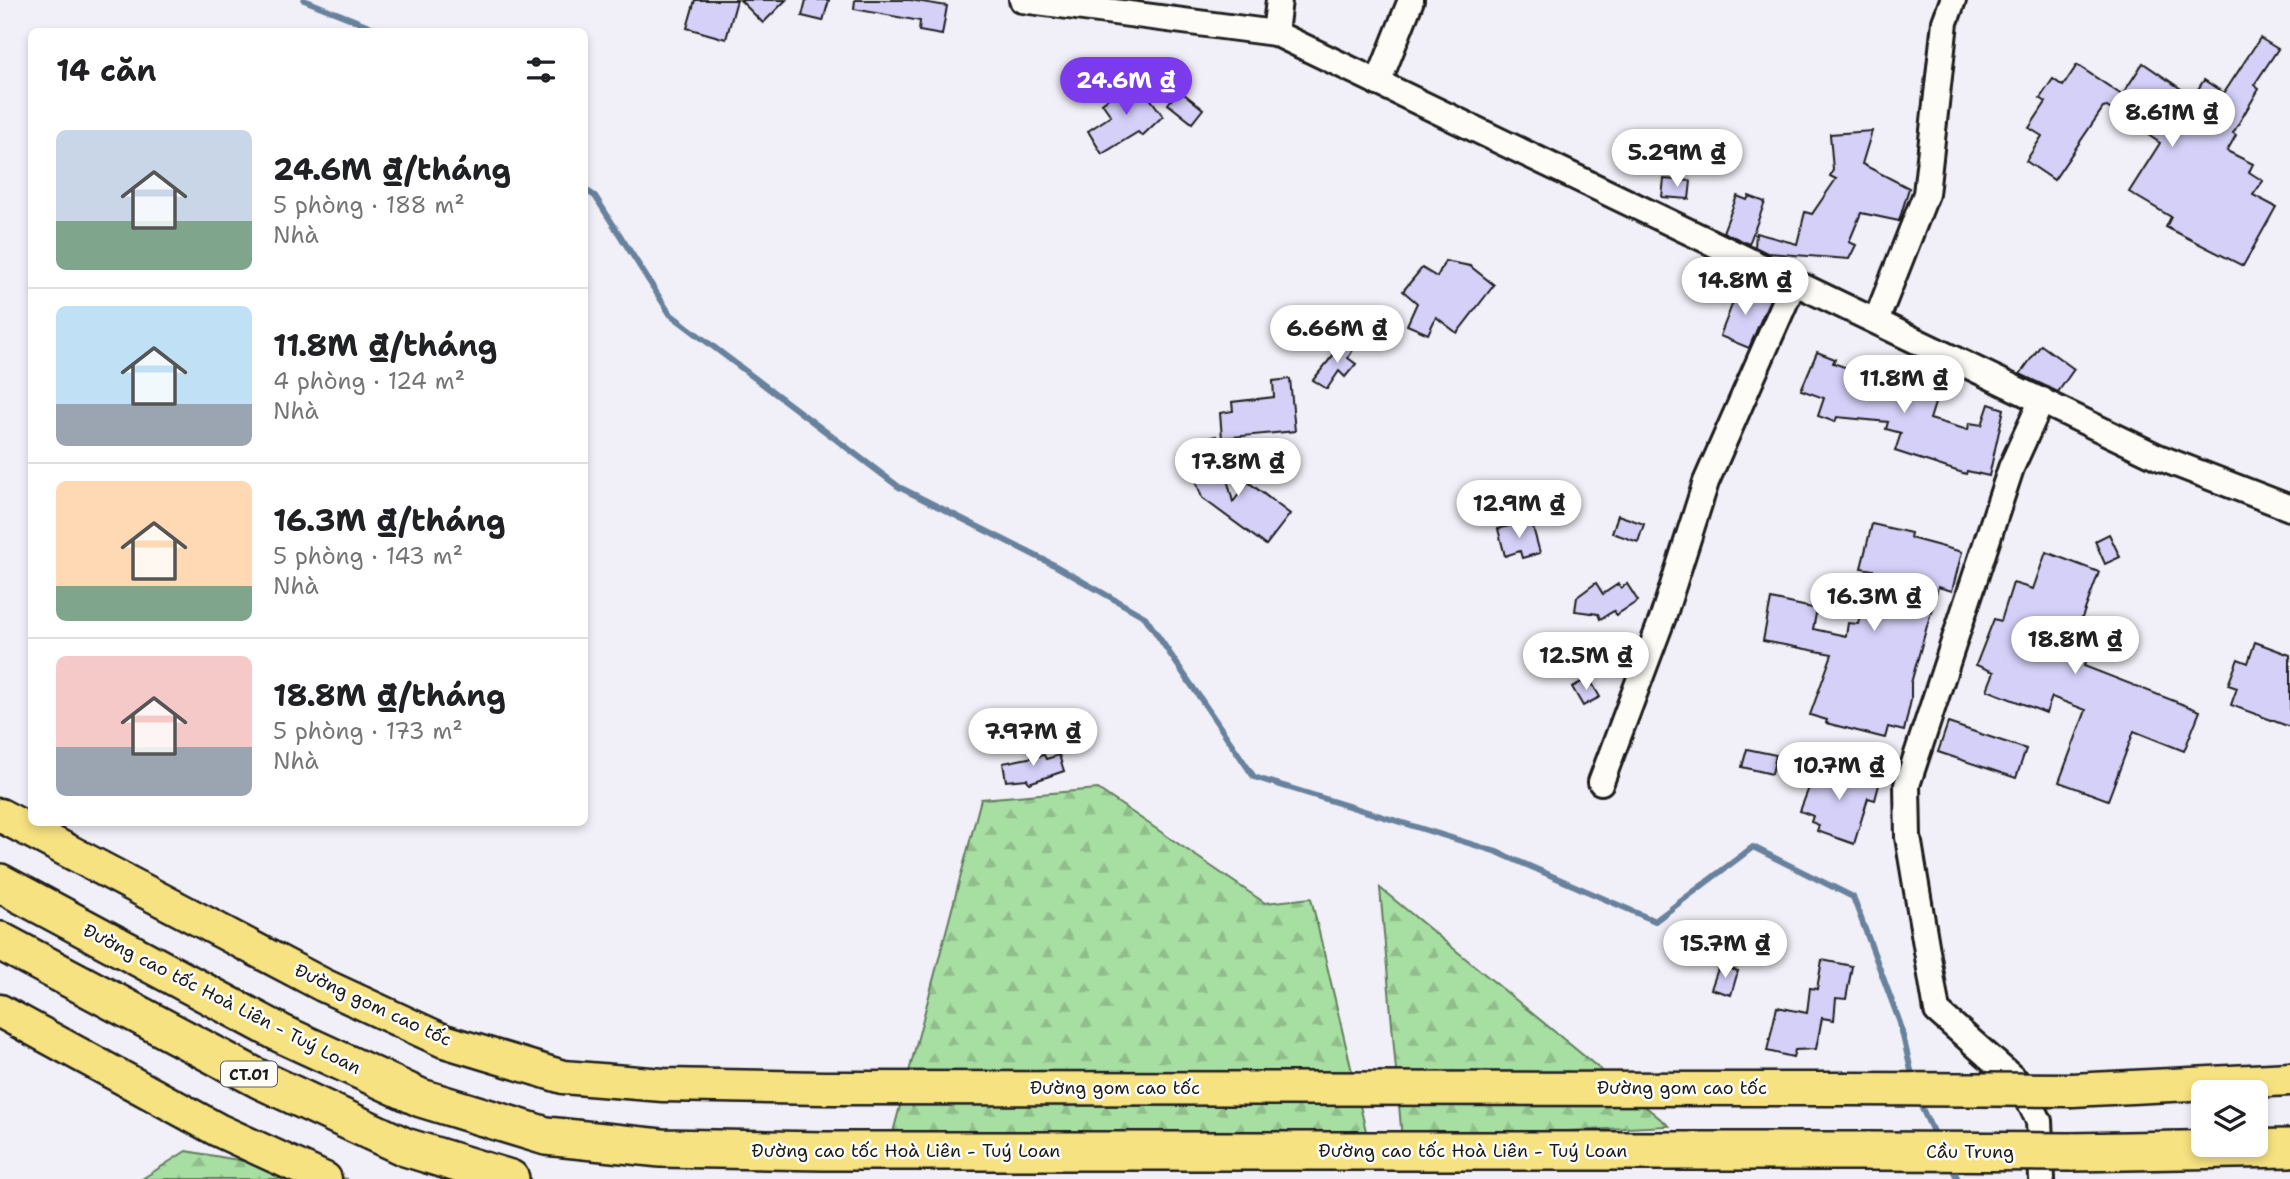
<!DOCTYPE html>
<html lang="vi">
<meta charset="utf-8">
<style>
:root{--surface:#fff;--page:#f2f2f2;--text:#202124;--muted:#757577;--line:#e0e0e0;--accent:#7c3aed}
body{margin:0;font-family:"Shantell Sans",sans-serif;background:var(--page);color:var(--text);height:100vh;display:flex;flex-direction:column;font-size:26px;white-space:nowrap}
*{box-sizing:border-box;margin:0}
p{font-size:23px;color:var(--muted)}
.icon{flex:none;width:38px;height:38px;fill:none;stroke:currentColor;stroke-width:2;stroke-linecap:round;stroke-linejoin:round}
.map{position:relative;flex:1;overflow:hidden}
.drawer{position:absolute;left:28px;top:28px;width:560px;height:798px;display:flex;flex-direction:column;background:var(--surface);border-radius:10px;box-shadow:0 4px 10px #0003}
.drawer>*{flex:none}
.buttons{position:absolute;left:2191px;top:1080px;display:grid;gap:14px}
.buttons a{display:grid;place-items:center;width:77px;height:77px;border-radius:10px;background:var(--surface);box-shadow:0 4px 10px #0003;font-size:35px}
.price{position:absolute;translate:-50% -60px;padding:0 16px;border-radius:24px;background:#fff;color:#222;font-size:23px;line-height:46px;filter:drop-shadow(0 2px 4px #0008)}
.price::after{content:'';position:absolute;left:50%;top:42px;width:21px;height:16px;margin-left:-10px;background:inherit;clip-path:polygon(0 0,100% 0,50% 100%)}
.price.selected{background:var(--accent);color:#fff}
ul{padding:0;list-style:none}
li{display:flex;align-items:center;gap:21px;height:175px;padding:0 28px}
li+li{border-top:2px solid var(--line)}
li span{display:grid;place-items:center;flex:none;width:196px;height:140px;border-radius:10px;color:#555}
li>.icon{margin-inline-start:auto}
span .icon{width:84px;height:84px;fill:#fffc;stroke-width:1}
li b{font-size:30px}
h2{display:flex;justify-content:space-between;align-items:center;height:84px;padding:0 28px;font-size:30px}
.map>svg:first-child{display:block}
.forest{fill:url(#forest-firs);stroke:#627d5f;stroke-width:2}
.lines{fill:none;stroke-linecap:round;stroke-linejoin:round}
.stream{stroke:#68829e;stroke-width:6}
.building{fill:#d4d0f8;stroke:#1c1c1c;stroke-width:2}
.minor-casing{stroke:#1c1c1c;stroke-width:30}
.major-casing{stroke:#1c1c1c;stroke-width:37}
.highway-casing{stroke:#1c1c1c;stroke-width:42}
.minor{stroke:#fdfcf7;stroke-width:24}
.major{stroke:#f7e281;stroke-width:32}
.highway{stroke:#f7e281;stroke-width:37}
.major-bridge-casing{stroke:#1c1c1c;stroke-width:37;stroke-linecap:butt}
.highway-bridge-casing{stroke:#1c1c1c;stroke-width:42;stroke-linecap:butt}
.major-bridge{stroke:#f7e281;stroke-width:32}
.highway-bridge{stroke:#f7e281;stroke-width:37}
.labels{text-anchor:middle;stroke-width:5;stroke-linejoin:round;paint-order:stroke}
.shield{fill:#fdfcf7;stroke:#605f5e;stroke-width:2}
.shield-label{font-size:16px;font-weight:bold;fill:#1c1c1c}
.street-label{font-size:18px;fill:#1c1c1c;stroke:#fdfcf7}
</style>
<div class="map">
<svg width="2290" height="1179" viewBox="0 0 2290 1179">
<defs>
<pattern id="forest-firs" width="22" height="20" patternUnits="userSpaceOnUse" patternTransform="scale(1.75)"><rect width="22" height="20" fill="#a7dea2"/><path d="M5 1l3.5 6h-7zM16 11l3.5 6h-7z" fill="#8fbe8b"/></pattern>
</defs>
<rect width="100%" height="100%" fill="#f1eff7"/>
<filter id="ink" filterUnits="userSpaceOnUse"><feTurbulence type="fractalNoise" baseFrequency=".0143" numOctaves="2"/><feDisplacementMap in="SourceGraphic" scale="14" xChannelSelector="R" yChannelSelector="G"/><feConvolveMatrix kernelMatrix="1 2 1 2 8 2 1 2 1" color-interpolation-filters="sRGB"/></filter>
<g filter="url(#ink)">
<g class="forest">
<path d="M1098,789L1265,903L1311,898L1370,1148L891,1140L981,799Z"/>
<path d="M1380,888L1669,1126L1402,1139Z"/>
<path d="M186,1151L348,1179H142Z"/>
</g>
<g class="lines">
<g class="stream">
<path d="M304,0L384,32"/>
<path d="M584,189L595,196L670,314L899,487L1054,565L1145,617L1254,777L1497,852L1655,921L1753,847L1853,897L1900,1023L1913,1079"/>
<path d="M1918,1100L1937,1140"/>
<path d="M1950,1165L1958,1179"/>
</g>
</g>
<g class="building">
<path d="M695,0H737L726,39L687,28Z"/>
<path d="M740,0H786L763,23Z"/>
<path d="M806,0H829L823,21L802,16Z"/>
<path d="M855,0H910L947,6L942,35L919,31L920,21L854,9Z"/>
<path d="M2260,38L2278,49L2254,85L2259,89L2233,133L2236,135L2227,151L2253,164L2249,172L2263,181L2253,195L2276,207L2243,266L2166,227L2171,217L2129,192L2160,143L2107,107L2103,108L2054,180L2026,161L2042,136L2029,128L2046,102L2040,98L2053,79L2063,86L2077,65L2122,95L2143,63L2193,97L2204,80L2224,93Z"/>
<path d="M1135,78L1163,116L1142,136L1138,132L1102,154L1088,131L1111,116L1102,103Z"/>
<path d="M1179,90L1203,109L1192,123L1168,104Z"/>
<path d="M1872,131L1862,164L1909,188L1899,221L1861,213L1849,242L1856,245L1849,259L1767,253L1755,247L1756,233L1797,244L1805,212L1812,214L1836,179L1830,176L1833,170L1830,134Z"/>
<path d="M1664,179L1691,181L1689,199L1662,197Z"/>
<path d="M1737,196L1747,200L1749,196L1765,202L1749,244L1723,232Z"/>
<path d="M1445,261L1470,266L1494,285L1457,333L1436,317L1428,334L1407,325L1417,303L1403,291L1422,268L1437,277Z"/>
<path d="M1739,287L1770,299L1749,348L1720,336Z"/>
<path d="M1347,338L1356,345L1348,358L1356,364L1345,377L1339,371L1327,389L1313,380Z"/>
<path d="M2041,345L2074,369L2058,392L2020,374Z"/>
<path d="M1817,352L1835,359L1833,363L1864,374L1869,362L1892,370L1888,379L1938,394L1930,419L1968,430L1969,423L1982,425L1989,404L2004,409L1989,476L1967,471L1966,474L1895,451L1901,433L1886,429L1888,422L1837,417L1835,422L1818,416L1824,398L1801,390Z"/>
<path d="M1290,379L1295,431L1222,438L1220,413L1233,411L1232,402L1274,397L1273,381Z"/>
<path d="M1216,436L1233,502L1248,482L1290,514L1266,545L1202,498L1195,478L1208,473L1199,440Z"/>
<path d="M1618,515L1644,524L1638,542L1612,533Z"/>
<path d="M1531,520L1540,553L1522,558L1520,551L1505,556L1498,529Z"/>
<path d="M1872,524L1911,533L1910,538L1962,552L1952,591L1938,587L1911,683V700L1904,731L1888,727L1885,738L1826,723L1827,720L1810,715L1832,654L1763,641L1771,599L1817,609L1813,629L1846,636L1848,623L1858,624L1873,570L1861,568Z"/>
<path d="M2109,534L2120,557L2105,564L2095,541Z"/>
<path d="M2046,552L2099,572L2076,634L2093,641L2084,666L2200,711L2184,751L2134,731L2108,800L2059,782L2086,710L2052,697L2046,713L1987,690L1994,672L1976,665L1994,619L2001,621L2013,583L2033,589Z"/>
<path d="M1596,583L1603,594L1618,584L1621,588L1627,584L1638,601L1616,615L1614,611L1600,619L1598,614L1575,611L1577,597Z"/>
<path d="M2255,642L2290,655V727L2231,705L2237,688L2228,685L2238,659L2248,663Z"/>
<path d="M1589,678L1600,697L1583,706L1572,687Z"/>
<path d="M1948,723L2026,749L2016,778L1938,752Z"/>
<path d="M1747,749L1776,755L1772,774L1742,767Z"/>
<path d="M1044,755L1046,759L1059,755L1064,771L1029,783L1027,779L1006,781L1003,763Z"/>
<path d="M1817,767L1880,781L1875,800L1868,798L1854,844L1817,831L1819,825L1811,822L1813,816L1800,811Z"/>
<path d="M1822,960L1852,966L1846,999L1836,998L1834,1020L1822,1018L1816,1049L1795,1050L1793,1057L1767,1051L1777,1007L1807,1013L1810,988L1817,989Z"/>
<path d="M1719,966L1738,971L1731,995L1711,989Z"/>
</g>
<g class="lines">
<g class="minor-casing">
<g id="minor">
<path d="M1022,0L1275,33L2158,457L2290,508"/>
<path d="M1275,33L1279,0"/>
<path d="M1378,83L1411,0"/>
<path d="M1876,321L1926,194L1945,22L1953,0"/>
<path d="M1601,782L1663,617L1706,482L1794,282"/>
<path d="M2042,1179L2039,1121L2022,1086L1937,1011L1908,837L1907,785L2011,468L2042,400"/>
</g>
</g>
<g class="major-casing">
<g id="major">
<path d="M0,815L323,985L444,1041L563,1077L663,1085L824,1088L1843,1089"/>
<path d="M0,1011L218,1130L325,1179"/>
<path d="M2072,1090L2290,1079"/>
</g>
</g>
<g class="highway-casing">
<g id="highway">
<path d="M0,883L282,1034L421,1098L546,1136L661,1148L824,1151H1870"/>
<path d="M0,941L261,1080L405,1147L510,1179"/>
<path d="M2071,1152L2290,1148"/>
</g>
</g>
<use href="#minor" class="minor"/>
<use href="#major" class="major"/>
<use href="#highway" class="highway"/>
<g class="major-bridge-casing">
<path id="major-bridge" d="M1843,1089L2072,1090"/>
</g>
<g class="highway-bridge-casing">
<path id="highway-bridge" d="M1870,1151L2071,1152"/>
</g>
<use href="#major-bridge" class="major-bridge"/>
<use href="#highway-bridge" class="highway-bridge"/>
</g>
</g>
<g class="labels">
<rect class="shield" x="221" y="1061.5" width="56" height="25" rx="5"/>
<g class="shield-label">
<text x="249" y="1080">CT.01</text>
</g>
<g class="street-label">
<text transform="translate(222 999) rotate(27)" y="6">Đường cao tốc Hoà Liên - Tuý Loan</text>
<text transform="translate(373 1005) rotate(25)" y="6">Đường gom cao tốc</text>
<text x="1115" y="1094">Đường gom cao tốc</text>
<text x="1682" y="1094">Đường gom cao tốc</text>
<text x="906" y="1157">Đường cao tốc Hoà Liên - Tuý Loan</text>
<text x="1473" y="1157">Đường cao tốc Hoà Liên - Tuý Loan</text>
<text x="1970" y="1158">Cầu Trung</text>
</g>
</g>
</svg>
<div class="buttons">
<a><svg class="icon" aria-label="layers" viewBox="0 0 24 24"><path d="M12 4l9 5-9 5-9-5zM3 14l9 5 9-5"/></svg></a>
</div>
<b class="price selected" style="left:1126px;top:117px">24.6M ₫</b>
<b class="price" style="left:2172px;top:149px">8.61M ₫</b>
<b class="price" style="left:1677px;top:189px">5.29M ₫</b>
<b class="price" style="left:1745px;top:317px">14.8M ₫</b>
<b class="price" style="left:1337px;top:365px">6.66M ₫</b>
<b class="price" style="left:1904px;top:415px">11.8M ₫</b>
<b class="price" style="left:1238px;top:498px">17.8M ₫</b>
<b class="price" style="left:1519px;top:540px">12.9M ₫</b>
<b class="price" style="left:1874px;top:633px">16.3M ₫</b>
<b class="price" style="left:2075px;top:676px">18.8M ₫</b>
<b class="price" style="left:1586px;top:692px">12.5M ₫</b>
<b class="price" style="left:1033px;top:768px">7.97M ₫</b>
<b class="price" style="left:1839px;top:802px">10.7M ₫</b>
<b class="price" style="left:1725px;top:980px">15.7M ₫</b>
<section class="drawer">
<h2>14 căn<svg class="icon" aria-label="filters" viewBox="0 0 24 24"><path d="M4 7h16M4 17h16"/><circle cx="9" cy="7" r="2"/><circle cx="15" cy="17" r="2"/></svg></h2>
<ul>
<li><span style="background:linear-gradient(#c9d6e8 65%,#7fa58c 0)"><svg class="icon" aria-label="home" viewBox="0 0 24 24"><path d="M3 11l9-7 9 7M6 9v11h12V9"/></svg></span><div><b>24.6M ₫/tháng</b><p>5 phòng · 188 m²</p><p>Nhà</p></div></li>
<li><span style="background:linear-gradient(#bfe0f5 70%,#9aa5b1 0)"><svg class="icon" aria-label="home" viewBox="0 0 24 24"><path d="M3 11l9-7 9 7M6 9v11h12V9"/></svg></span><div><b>11.8M ₫/tháng</b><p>4 phòng · 124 m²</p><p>Nhà</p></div></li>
<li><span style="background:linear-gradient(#ffd9b3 75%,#7fa58c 0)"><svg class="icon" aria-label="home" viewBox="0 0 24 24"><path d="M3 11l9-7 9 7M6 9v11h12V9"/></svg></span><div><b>16.3M ₫/tháng</b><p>5 phòng · 143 m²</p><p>Nhà</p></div></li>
<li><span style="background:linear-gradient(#f6c9c9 65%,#9aa5b1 0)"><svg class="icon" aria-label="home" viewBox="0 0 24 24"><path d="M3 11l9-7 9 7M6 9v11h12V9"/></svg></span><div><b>18.8M ₫/tháng</b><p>5 phòng · 173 m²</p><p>Nhà</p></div></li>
</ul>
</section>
</div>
